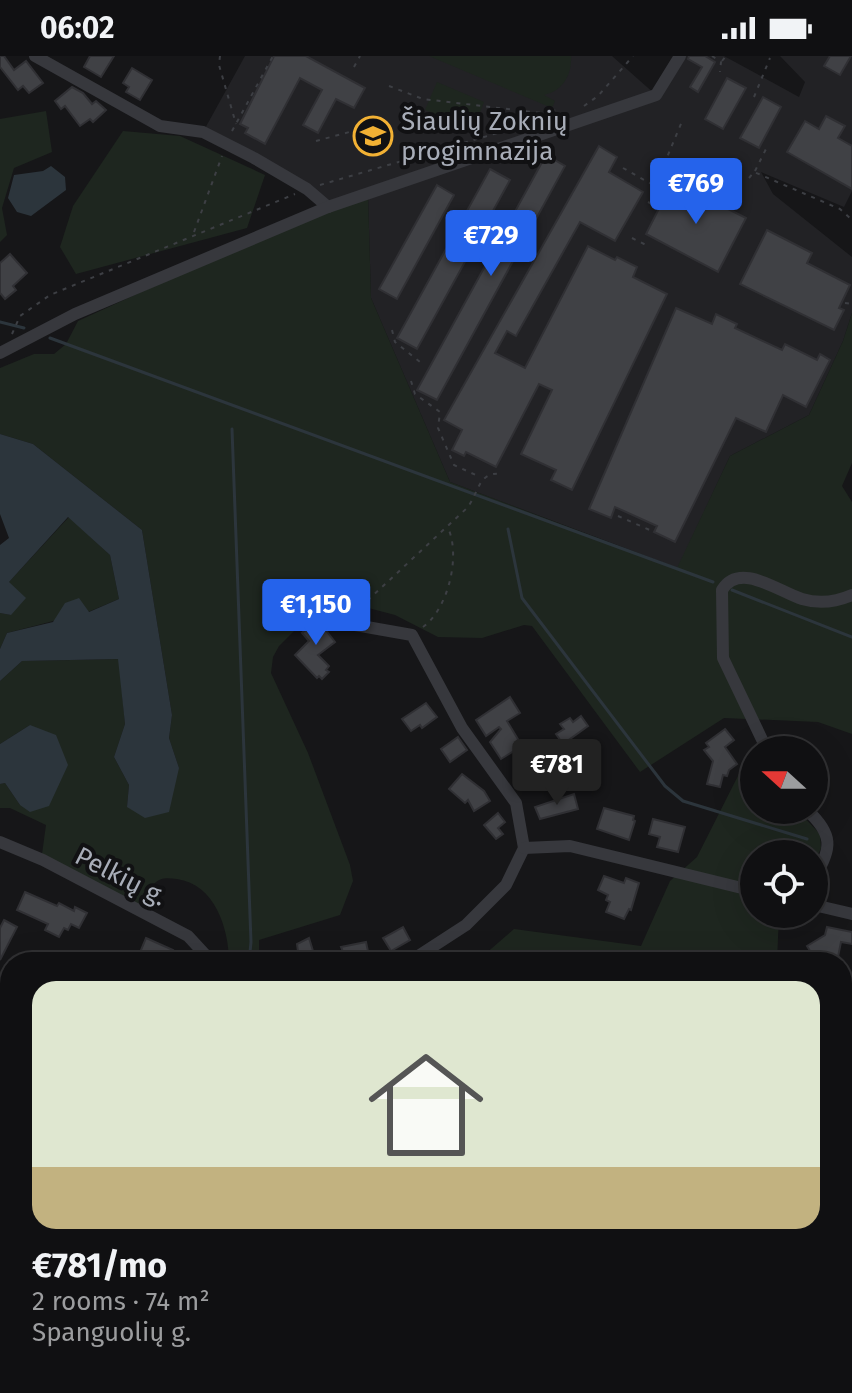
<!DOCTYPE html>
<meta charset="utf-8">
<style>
:root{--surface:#101012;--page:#1e1e20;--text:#f1f3f6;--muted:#9c9d9f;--line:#303032;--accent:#2563eb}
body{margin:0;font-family:"Fira Sans",sans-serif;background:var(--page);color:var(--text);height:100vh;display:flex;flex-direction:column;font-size:30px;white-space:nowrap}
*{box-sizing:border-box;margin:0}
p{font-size:26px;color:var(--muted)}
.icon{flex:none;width:44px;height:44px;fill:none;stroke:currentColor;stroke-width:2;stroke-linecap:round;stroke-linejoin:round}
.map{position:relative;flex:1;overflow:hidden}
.side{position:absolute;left:0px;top:896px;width:852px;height:442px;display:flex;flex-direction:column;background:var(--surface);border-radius:32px 32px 0 0;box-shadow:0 8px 32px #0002,0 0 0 2px var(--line)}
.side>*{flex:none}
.needle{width:52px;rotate:291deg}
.buttons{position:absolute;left:740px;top:680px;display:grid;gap:16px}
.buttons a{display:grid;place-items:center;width:88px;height:88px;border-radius:50%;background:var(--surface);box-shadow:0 8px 32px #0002,0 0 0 2px var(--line);font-size:40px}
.price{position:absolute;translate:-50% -68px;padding:0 18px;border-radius:8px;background:var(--accent);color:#fff;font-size:26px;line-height:52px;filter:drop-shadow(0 2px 4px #0008)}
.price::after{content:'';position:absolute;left:50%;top:48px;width:24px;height:18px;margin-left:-12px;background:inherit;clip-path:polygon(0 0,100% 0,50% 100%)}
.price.active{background:#222;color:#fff}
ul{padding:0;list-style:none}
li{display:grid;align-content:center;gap:16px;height:424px;padding:0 32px}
li span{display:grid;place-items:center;height:248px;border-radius:24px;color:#555}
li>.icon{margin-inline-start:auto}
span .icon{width:144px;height:144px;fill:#fffc;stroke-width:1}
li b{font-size:34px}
.status{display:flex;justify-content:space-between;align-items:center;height:56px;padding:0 40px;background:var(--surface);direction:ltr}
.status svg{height:22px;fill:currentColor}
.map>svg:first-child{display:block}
.built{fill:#222225}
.green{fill:#1e261f}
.water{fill:#2c353c}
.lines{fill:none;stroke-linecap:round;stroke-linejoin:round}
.stream{stroke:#2c353c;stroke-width:3}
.building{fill:#404145;stroke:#303034;stroke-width:2}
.path{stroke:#3d3f44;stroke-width:2;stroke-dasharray:4 6;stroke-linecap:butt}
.street{stroke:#37383d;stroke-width:12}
.secondary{stroke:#45474d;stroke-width:18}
.rail-casing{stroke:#4a4c52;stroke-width:6}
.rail{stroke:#111113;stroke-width:3;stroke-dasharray:9;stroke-linecap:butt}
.labels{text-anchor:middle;stroke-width:8;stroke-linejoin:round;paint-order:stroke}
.poi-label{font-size:26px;fill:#a8adb8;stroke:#111113;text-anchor:start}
.street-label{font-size:26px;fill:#a8adb8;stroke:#111113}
</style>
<div class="status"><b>06:02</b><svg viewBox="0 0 49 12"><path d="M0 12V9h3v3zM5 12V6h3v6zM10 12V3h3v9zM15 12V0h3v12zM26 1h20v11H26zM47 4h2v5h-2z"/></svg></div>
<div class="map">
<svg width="852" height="1337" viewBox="0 0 852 1337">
<rect width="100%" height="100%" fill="#161618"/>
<path class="built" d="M245,0H612L656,39L680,0H724L799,41L805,26L780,0H852V135L844,151L761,116L773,138L852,201V257L843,285L809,359L730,400L678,512L450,426L371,242L368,139L328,151L203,76Z"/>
<g class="green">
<path d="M429,0H571C572,19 563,35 544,39L555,45L552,52Z"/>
<path d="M437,26L484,46L473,74L425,54Z"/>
<path d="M46,55L52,96L14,112L2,152L7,179L0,186V63Z"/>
<path d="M123,75L180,80L265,119L247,172L76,218L60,191L73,150Z"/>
<path d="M368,138L371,242L450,426L677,512L730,400L809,359L843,285L852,257V407L842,430L852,446V678L818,666L724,662L640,716L532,570L524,569L482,582L438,581L395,559L334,543L324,545L279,590L273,601L271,617L308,697L350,809L353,825L340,859L259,884V906H229C229,873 215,828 177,823C168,822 160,821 154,828C148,834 144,843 140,849L42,798L46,769L10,752H0V728L5,727L20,749L30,669L0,688V625L22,605L119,603L125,668L114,701L129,729L127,751L179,712L169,682L172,659L142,474L33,388L0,378V312L34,298H54L66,288L78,265L327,151Z"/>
<path d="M69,461L110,499L119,543L88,556L7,577L0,593V557L11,559L8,527Z"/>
<path d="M745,706L754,714V754H797L820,778L821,792L814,808V798H754V858H779L777,906H476L514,873L641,890L670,825L697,801Z"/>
<path d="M0,919L10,923V1014H0Z"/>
<path d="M852,1265V1337H750L762,1328H842V1272Z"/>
</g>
<g class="water">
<path d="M51,110L65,121L66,134L31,160L17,156L8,142L14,119L43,115Z"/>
<path d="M0,378L33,388L142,474L172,659L169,682L179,712L169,756L145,762L127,751L129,729L114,701L125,668L118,603L22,605L0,625V593L7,577L53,566L65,547L79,542L89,556L119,543L110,499L68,461L9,526L26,542L11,559L0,557V489L9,482L0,458Z"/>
<path d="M30,669L56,679L68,709L49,750L30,756L20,749L5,727L0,728V688Z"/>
</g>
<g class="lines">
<g class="stream">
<path d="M0,266L24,272"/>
<path d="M50,282L713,526"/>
<path d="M232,373L251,886L249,906"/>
<path d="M508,473L522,542L665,730L683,745L807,783"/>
<path d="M732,534L852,581"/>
</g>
</g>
<g class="building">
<path d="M0,0H4L14,14L26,5L43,27L29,37L23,30L18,34L0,11Z"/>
<path d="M90,0H114L101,21L84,11Z"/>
<path d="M274,0H306L365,32L354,52L336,43L318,77L303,69L322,34L300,22L265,88L245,77L248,72L240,68Z"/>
<path d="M689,0H705L715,6L698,36L690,31L702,11L688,3Z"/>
<path d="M830,0H851L840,19L824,10Z"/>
<path d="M132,12L152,24L140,44L126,36L129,31L123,27Z"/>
<path d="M727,22L746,32L723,73L705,63Z"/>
<path d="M72,31L83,37L92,48L96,45L106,54L93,66L90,63L80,70L65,50L61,53L55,45Z"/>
<path d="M763,41L781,51L759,92L740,82Z"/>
<path d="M826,60L845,70L838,82L852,90V133L787,96L805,65L819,73Z"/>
<path d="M599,90L617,101L609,116L643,136L615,185L580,166L516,280L507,275L495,297L525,312L588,190L615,204L617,201L637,211L633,221L667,238L572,434L551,424L556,414L521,398L552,334L539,328L496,411L466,396L464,400L452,394L462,374L444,364Z"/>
<path d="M546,99L565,110L437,344L417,334Z"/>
<path d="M490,113L510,124L417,293L397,282Z"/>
<path d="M673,125L746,162L718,216L646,178Z"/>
<path d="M437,129L454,139L397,243L379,233Z"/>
<path d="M767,174L812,197L807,207L850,229L839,252L844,254L834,274L740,228Z"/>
<path d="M10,198L27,217L13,230L16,234L5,243L0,237V207Z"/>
<path d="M676,252L712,268L716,258L737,268L735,272L782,294L785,288L817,304L820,298L830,304L806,351L783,339L766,376L736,362L675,486L654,476L657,470L615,451L611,462L589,453Z"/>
<path d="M326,558L333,567L325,573L335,586L318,599L329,610L326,614L329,616L322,623L319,620L317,622L295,599L309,585L302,577Z"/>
<path d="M510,641L520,657L507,665L522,690L501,703L490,686L501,673L499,671L486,680L476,664Z"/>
<path d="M426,647L437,661L422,672L420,669L411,675L402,663Z"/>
<path d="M581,660L588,670L563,688L556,678L564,673L560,668L570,662L573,666Z"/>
<path d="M725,673L734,684L725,691L737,708L729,714L727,720L723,719L720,731L707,728L713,705L704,694L709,691L706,687Z"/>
<path d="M458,681L467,694L450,706L441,693Z"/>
<path d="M462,718L484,735L490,745L474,755L468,744L465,747L449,733Z"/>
<path d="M574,738L578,753L540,763L535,751Z"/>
<path d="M604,752L634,760L633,764L635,765L629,784L597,773Z"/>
<path d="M498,757L505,766L498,772L503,778L496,783L484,769Z"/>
<path d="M653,763L685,771L678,796L657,791L660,781L649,778Z"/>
<path d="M604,820L624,827L626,822L639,827L631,854L629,853L624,863L606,856L610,846L606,844L608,839L598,834Z"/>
<path d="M25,836L57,850L59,847L74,855L75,851L87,857L79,872L71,868L68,874L64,872L59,881L45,874L48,868L17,854Z"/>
<path d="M4,864L17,871L0,904V872Z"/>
<path d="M403,871L410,884L391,895L383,882Z"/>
<path d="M827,871L852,876V888L841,886L837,906H823L824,898L815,903L807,890L825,879Z"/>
<path d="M146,882L173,894L167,906H136Z"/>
<path d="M309,882L313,895L299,903L297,888Z"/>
<path d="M366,886L369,900L356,903L355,899L346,903L341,891Z"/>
<path d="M10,1025V1097L0,1086V1035Z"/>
<path d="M0,1178L10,1188V1203L0,1214Z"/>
<path d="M3,1221H10V1270L3,1274L0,1269Z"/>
<path d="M323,1328H361L348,1337H311Z"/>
</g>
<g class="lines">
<g class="path">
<path d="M220,0L219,9L236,68"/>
<path d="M712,0L721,6L720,16"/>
<path d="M722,5L726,0"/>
<path d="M354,11L360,0"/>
<path d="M389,30L423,43L558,59"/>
<path d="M754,41L770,2"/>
<path d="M584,50L598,40L633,0"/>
<path d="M552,52L558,58"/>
<path d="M232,75L273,0"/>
<path d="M316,85L379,68"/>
<path d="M623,112L655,130L683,63"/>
<path d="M755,115L767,91"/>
<path d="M749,122L754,116L840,153L851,163"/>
<path d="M320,129L559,59"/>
<path d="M648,146L660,152"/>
<path d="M194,176L222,100"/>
<path d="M632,182L646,189"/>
<path d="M845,247L852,248"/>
<path d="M392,274L395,286L420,306"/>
<path d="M12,278L20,260L50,239L295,138"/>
<path d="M411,325L415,338L440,356L438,372L454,409L480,421"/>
<path d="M618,460L652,475"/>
<path d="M353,558L467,452C479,437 478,415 501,418"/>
<path d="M423,571C448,553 461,500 448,472"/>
<path d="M471,1337L484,1328"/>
</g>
<g class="street">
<path d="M35,0L160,70L203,76L254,102L307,133L328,151"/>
<path d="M0,297L75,258L328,151L656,39L680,0"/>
<path d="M344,567L412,579L462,672L516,747L524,792L506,829L466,869L409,906"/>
<path d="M767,694L723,602L722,534C740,505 779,536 802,543C819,548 836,546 852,539"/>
<path d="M807,754C833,778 833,792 814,822"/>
<path d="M0,786L43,804L188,880L212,906"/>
<path d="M524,792L570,790L754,835"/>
<path d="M814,849L852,858"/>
<path d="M0,1131L10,1141"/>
<path d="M842,1240L852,1234"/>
<path d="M418,1328L424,1337"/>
<path d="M110,1337L121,1328"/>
<path d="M693,1337L706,1328"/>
</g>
<g class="secondary">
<path d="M842,1120L852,1114"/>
<path d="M500,1337L512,1328"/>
</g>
<g class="rail-casing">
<g id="rail">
<path d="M842,1204L852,1199"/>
<path d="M639,1337L651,1328"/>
</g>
</g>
<use href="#rail" class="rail"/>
</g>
<defs>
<g id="school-ring" transform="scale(2)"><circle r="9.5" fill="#111113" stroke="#f2b134" stroke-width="1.5"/><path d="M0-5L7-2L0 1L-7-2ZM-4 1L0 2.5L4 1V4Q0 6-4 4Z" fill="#f2b134"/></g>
</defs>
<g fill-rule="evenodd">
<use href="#school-ring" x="373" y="80"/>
</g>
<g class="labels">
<g class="poi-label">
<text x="401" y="74">Šiaulių Zoknių<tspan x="401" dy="30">progimnazija</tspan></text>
</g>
<g class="street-label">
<text transform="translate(121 820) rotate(27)" y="9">Pelkių g.</text>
</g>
</g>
</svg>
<div class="buttons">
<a><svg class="needle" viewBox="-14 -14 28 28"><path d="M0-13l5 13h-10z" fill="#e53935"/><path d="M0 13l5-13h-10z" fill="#9c9d9f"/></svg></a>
<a><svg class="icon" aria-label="locate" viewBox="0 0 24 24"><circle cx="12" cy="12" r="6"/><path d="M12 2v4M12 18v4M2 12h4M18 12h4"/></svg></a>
</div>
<b class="price" style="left:696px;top:170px">€769</b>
<b class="price" style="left:491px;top:222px">€729</b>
<b class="price" style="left:316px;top:591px">€1,150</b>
<b class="price active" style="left:557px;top:751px">€781</b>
<section class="side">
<ul>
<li><span style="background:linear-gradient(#dfe7d0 75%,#c2b280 0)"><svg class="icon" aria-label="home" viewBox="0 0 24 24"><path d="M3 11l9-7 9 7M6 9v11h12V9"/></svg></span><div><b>€781/mo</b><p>2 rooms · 74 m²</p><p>Spanguolių g.</p></div></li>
</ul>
</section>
</div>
